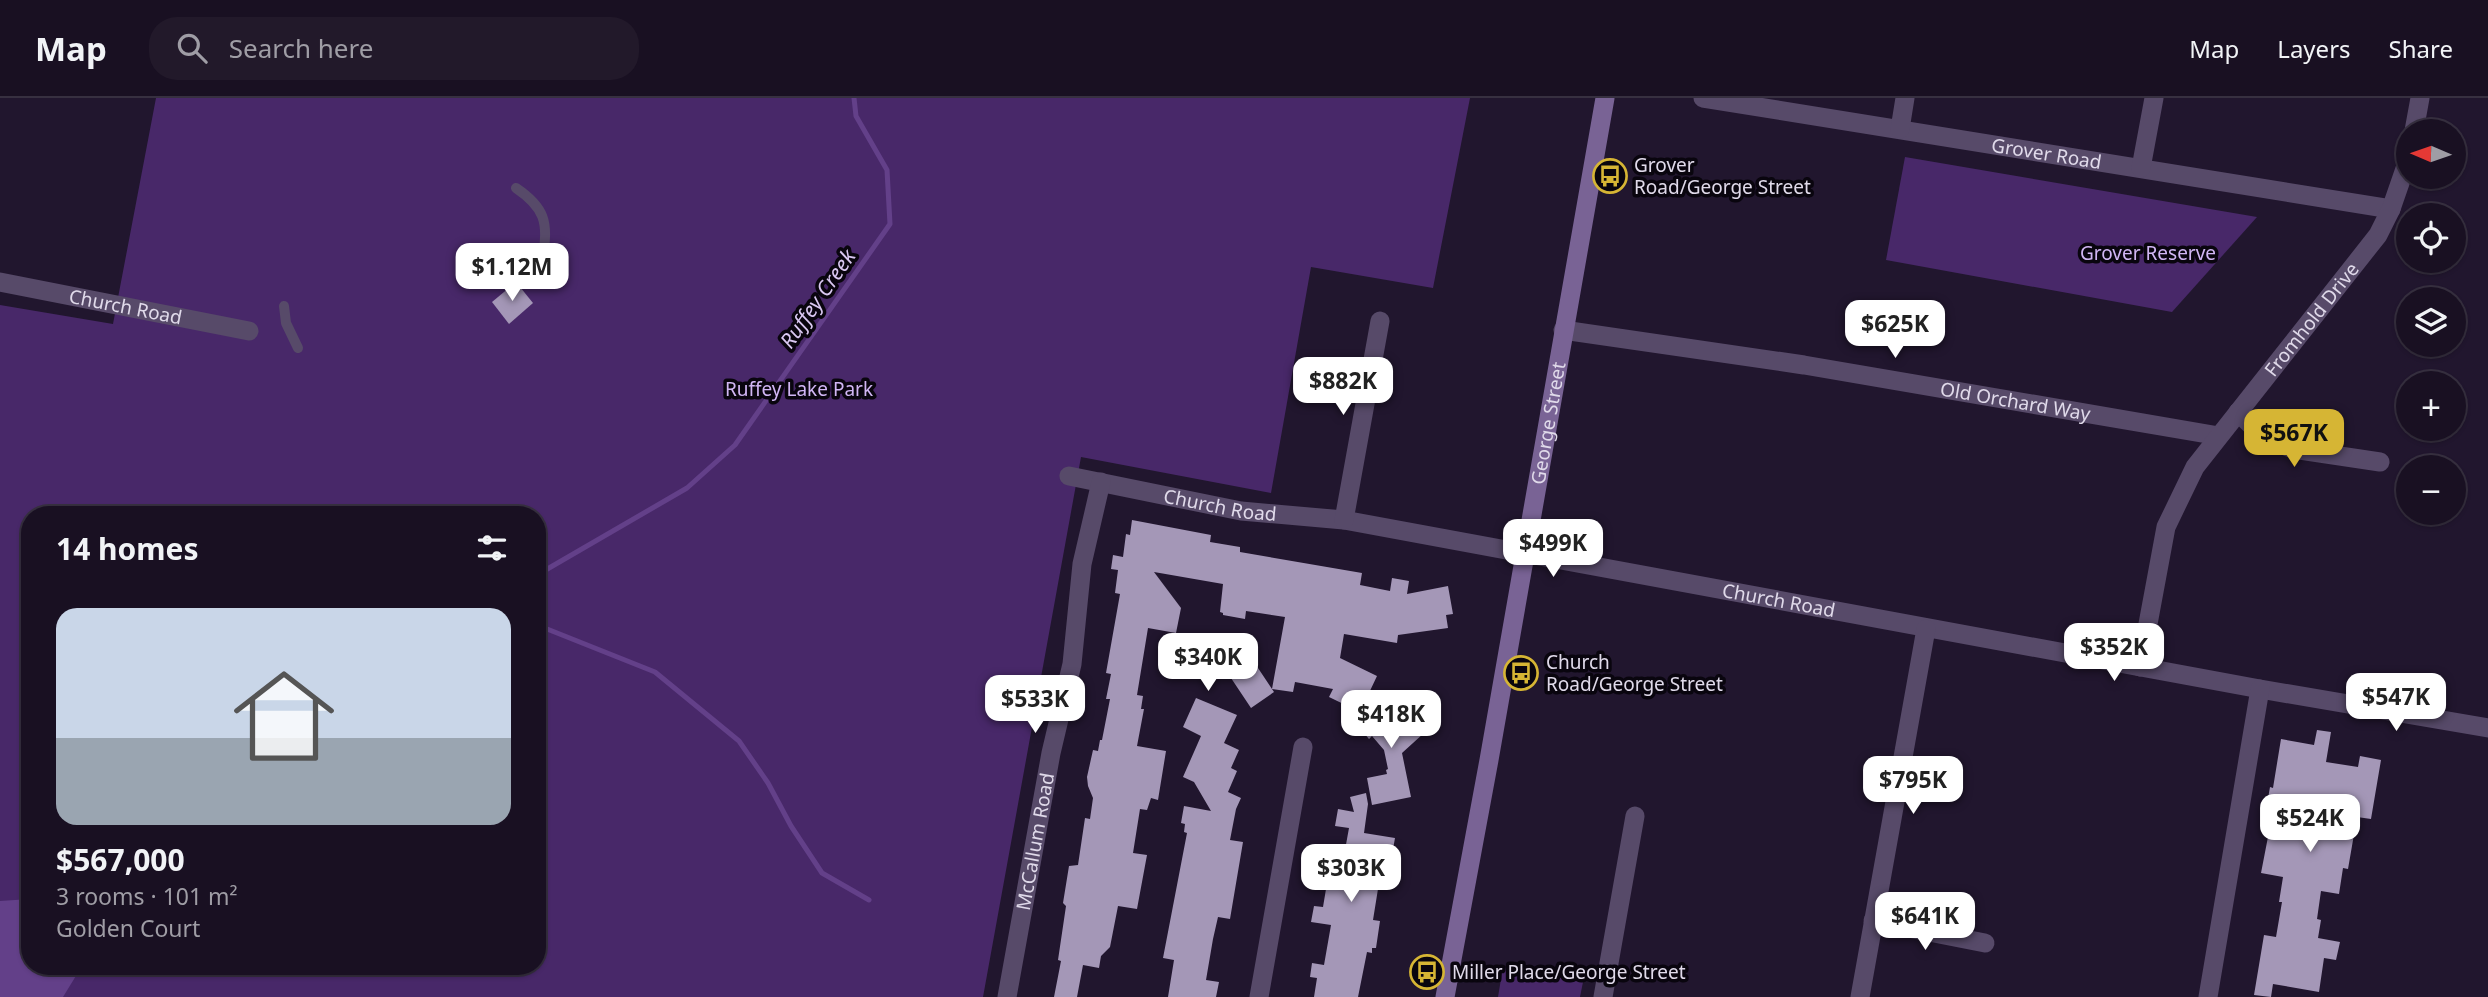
<!DOCTYPE html>
<meta charset="utf-8">
<style>
:root{--surface:#191022;--page:#22192a;--text:#f1f3f6;--muted:#9f9da5;--line:#373040;--accent:#d6b534}
body{margin:0;font-family:"Noto Sans",sans-serif;background:var(--page);color:var(--text);height:100vh;display:flex;flex-direction:column;font-size:26px;white-space:nowrap}
*{box-sizing:border-box;margin:0}
p{font-size:23px;color:var(--muted)}
.icon{flex:none;width:38px;height:38px;fill:none;stroke:currentColor;stroke-width:2;stroke-linecap:round;stroke-linejoin:round}
.map{position:relative;flex:1;overflow:hidden}
.sheet{position:absolute;left:21px;top:408px;width:525px;height:469px;display:flex;flex-direction:column;background:var(--surface);border-radius:28px;box-shadow:0 2px 5px #0004,0 0 0 2px var(--line)}
.sheet>*{flex:none}
.needle{width:46px;rotate:272deg}
.fabs{position:absolute;left:2396px;top:21px;display:grid;gap:14px}
.fabs a{display:grid;place-items:center;width:70px;height:70px;border-radius:50%;background:var(--surface);box-shadow:0 2px 5px #0004,0 0 0 2px var(--line);font-size:35px}
.price{position:absolute;translate:-50% -60px;padding:0 16px;border-radius:14px;background:#fff;color:#222;font-size:23px;line-height:46px;filter:drop-shadow(0 2px 4px #0008)}
.price::after{content:'';position:absolute;left:50%;top:42px;width:21px;height:16px;margin-left:-10px;background:inherit;clip-path:polygon(0 0,100% 0,50% 100%)}
.price.current{background:var(--accent);color:#111}
ul{padding:0;list-style:none}
li{display:grid;align-content:center;gap:14px;height:371px;padding:0 35px}
li+li{border-top:2px solid var(--line)}
li span{display:grid;place-items:center;height:217px;border-radius:21px;color:#555}
li>.icon{margin-inline-start:auto}
span .icon{width:126px;height:126px;fill:#fffc;stroke-width:1}
li b{font-size:30px}
h2{display:flex;justify-content:space-between;align-items:center;height:84px;padding:0 35px;font-size:30px}
header{display:flex;align-items:center;gap:42px;box-sizing:border-box;height:98px;padding:0 35px;background:var(--surface);border-bottom:2px solid var(--line)}
header strong{font-size:33px}
nav{display:flex;gap:38px;margin-inline-start:auto;font-size:24px}
.search{width:490px;height:63px;background:var(--page);display:flex;align-items:center;gap:18px;box-sizing:border-box;padding:0 24px;border-radius:28px;color:var(--muted);font-size:26px}
.map>svg:first-child{display:block}
.green{fill:#482869;fill-rule:evenodd}
.water{fill:#634089}
.lines{fill:none;stroke-linecap:round;stroke-linejoin:round}
.stream{stroke:#634089;stroke-width:5}
.building{fill:#a497b7}
.service{stroke:#574a69;stroke-width:10}
.minor{stroke:#574a69;stroke-width:19}
.secondary{stroke:#796395;stroke-width:19}
.labels{text-anchor:middle;stroke-width:7;stroke-linejoin:round;paint-order:stroke}
.street-label{font-size:19px;fill:#e0daea;stroke:#09050e}
.poi-label{font-size:19px;fill:#e0daea;stroke:#09050e;text-anchor:start}
.park-label{font-size:19px;fill:#d1b6f4;stroke:#09050e}
.water-label{font-size:21px;font-style:italic;fill:#d9c7f1;stroke:#09050e}
</style>
<header>
<strong>Map</strong>
<div class="search"><svg class="icon" aria-label="search" viewBox="0 0 24 24"><circle cx="10" cy="10" r="6"/><path d="M15 15l6 6"/></svg>Search here</div>
<nav><a>Map</a><a>Layers</a><a>Share</a></nav>
</header>
<div class="map">
<svg width="2488" height="899" viewBox="0 0 2488 899">
<rect width="100%" height="100%" fill="#21162e"/>
<g class="green">
<path d="M156,0H1470L1433,190L1311,169L1271,395L1081,359L983,899H0V207L113,226ZM30,416H537V868H30Z"/>
<path d="M1905,59L2257,119L2172,214L1886,162Z"/>
<path d="M1503,869L1583,884L1580,899H1498Z"/>
</g>
<path class="water" d="M30,801V868H82L63,899H0V803Z"/>
<g class="lines">
<g class="stream">
<path d="M537,477L687,390L735,347L890,126L887,72L856,18L854,0"/>
<path d="M537,527L655,574L739,643L768,685L791,728L822,775L869,802"/>
</g>
</g>
<g class="building">
<path d="M516,184L533,205L509,226L492,204Z"/>
<path d="M1132,422L1211,437L1210,444L1240,449V454L1362,475L1360,487L1390,493L1392,480L1409,483L1407,496L1448,488L1453,516L1446,517L1448,530L1398,537L1397,545L1344,536L1340,560L1377,578L1360,614L1329,599L1333,591L1295,584L1293,594L1272,591L1285,519L1246,513L1245,521L1223,517V515L1220,514L1223,486L1154,474L1181,510L1176,535L1148,530L1137,597L1143,598L1141,611H1144L1137,648L1166,653L1158,702L1151,700L1147,712L1140,711L1133,755L1147,757L1137,811L1118,808L1110,849L1101,858L1099,870L1083,867L1077,899H1054L1061,863L1058,862L1066,808L1063,805L1069,768L1078,767L1085,720L1090,721L1093,700L1088,688L1087,679L1093,652L1098,653L1100,642H1102L1110,601H1106L1111,576L1106,575L1120,496L1115,495L1118,472L1111,471L1113,457L1123,459L1126,436L1130,437Z"/>
<path d="M1236,537L1274,594L1251,610L1219,562L1223,560L1216,550Z"/>
<path d="M1392,598L1424,635L1402,655L1411,699L1372,707L1367,680L1387,676L1386,672L1388,671L1384,652L1372,638L1369,641L1358,628Z"/>
<path d="M1196,600L1237,617L1224,645L1239,652L1231,670L1237,673L1228,694L1241,700L1236,711L1230,742L1243,744L1230,821L1218,819L1213,841L1206,882L1219,884L1216,899H1168L1174,862L1163,860L1187,735L1184,734L1185,726L1181,725L1184,708L1211,713L1194,684L1183,679L1201,638L1183,629Z"/>
<path d="M2317,632L2331,634L2326,664L2358,669L2360,658L2381,662L2371,721L2357,719L2348,771L2343,770L2339,796L2321,793L2317,821L2321,822L2318,840L2340,844L2336,862L2324,860L2319,894L2273,886L2271,899L2254,897L2264,837L2276,839L2282,804H2279L2283,779L2261,775L2273,713L2266,712L2270,689L2273,690L2281,641L2314,647Z"/>
<path d="M1366,695L1368,706L1364,735L1395,740L1390,768L1382,766L1373,822L1380,823L1376,850H1372V855L1367,854L1358,899H1314L1317,880L1310,879L1312,865L1324,867L1331,827L1311,824L1314,808L1323,809L1328,779L1319,778L1322,760L1343,763L1349,730L1335,728L1338,711L1354,714L1350,699Z"/>
</g>
<g class="lines">
<g class="service">
<path d="M516,90C544,109 549,124 543,158"/>
<path d="M284,208L286,225L298,250"/>
</g>
<g class="minor">
<path id="s1" d="M1703,0L2391,111"/>
<path d="M1900,31L1905,0"/>
<path d="M2414,33L2420,0"/>
<path d="M2141,70L2154,0"/>
<path id="s2" d="M0,184L249,233"/>
<path id="s3" d="M1563,232L1804,267L2219,338"/>
<path d="M2238,314L2263,339L2293,351L2380,364"/>
<path id="s4" d="M1069,378L1241,413L1344,422L2260,591L2488,630"/>
<path d="M1344,422L1380,223"/>
<path id="s5" d="M2140,569L2166,429L2195,369L2378,137L2391,111L2408,62"/>
<path d="M1873,823L1985,845"/>
<path id="s6" d="M1007,899L1051,655L1072,566L1082,466L1101,384"/>
<path d="M1259,899L1303,649"/>
<path d="M1603,899L1635,718"/>
<path d="M1860,899L1926,531"/>
<path d="M2208,899L2260,591"/>
</g>
<path class="secondary" id="s7" d="M1445,899L1489,662L1605,0"/>
</g>
<defs>
<g id="bus-ring" transform="scale(1.75)"><circle r="9.5" fill="#09050e" stroke="#d6b534" stroke-width="1.5"/><path d="M-5-6H5V4H4V6H2V4H-2V6H-4V4H-5ZM-3.5-4V0h7V-4ZM-3.5 1.2v1.5H-2V1.2ZM2 1.2v1.5H3.5V1.2Z" fill="#d6b534"/></g>
</defs>
<g fill-rule="evenodd">
<use href="#bus-ring" x="1610" y="78"/>
<use href="#bus-ring" x="1521" y="575"/>
<use href="#bus-ring" x="1427" y="874"/>
</g>
<g class="labels">
<g class="street-label">
<text dy="7" stroke="none"><textPath href="#s1" startOffset="348">Grover Road</textPath></text>
<text dy="7" stroke="none"><textPath href="#s2" startOffset="128">Church Road</textPath></text>
<text dy="7" stroke="none"><textPath href="#s5" startOffset="397">Fromhold Drive</textPath></text>
<text dy="7" stroke="none"><textPath href="#s3" startOffset="458">Old Orchard Way</textPath></text>
<text dy="7" stroke="none"><textPath href="#s7" startOffset="583">George Street</textPath></text>
<text dy="7" stroke="none"><textPath href="#s4" startOffset="154">Church Road</textPath></text>
<text dy="7" stroke="none"><textPath href="#s4" startOffset="721">Church Road</textPath></text>
<text dy="7" stroke="none"><textPath href="#s6" startOffset="158">McCallum Road</textPath></text>
</g>
<g class="poi-label">
<text x="1634" y="74">Grover<tspan x="1634" dy="22">Road/George Street</tspan></text>
<text x="1546" y="571">Church<tspan x="1546" dy="22">Road/George Street</tspan></text>
<text x="1452" y="881">Miller Place/George Street</text>
</g>
<g class="park-label">
<text x="2148" y="162">Grover Reserve</text>
<text x="799" y="298">Ruffey Lake Park</text>
</g>
<g class="water-label">
<text transform="translate(818 201) rotate(-55)" y="7">Ruffey Creek</text>
</g>
</g>
</svg>
<div class="fabs">
<a><svg class="needle" viewBox="-14 -14 28 28"><path d="M0-13l5 13h-10z" fill="#e53935"/><path d="M0 13l5-13h-10z" fill="#9f9da5"/></svg></a>
<a><svg class="icon" aria-label="locate" viewBox="0 0 24 24"><circle cx="12" cy="12" r="6"/><path d="M12 2v4M12 18v4M2 12h4M18 12h4"/></svg></a>
<a><svg class="icon" aria-label="layers" viewBox="0 0 24 24"><path d="M12 4l9 5-9 5-9-5zM3 14l9 5 9-5"/></svg></a>
<a>+</a>
<a>−</a>
</div>
<b class="price" style="left:512px;top:205px">$1.12M</b>
<b class="price" style="left:1895px;top:262px">$625K</b>
<b class="price" style="left:1343px;top:319px">$882K</b>
<b class="price current" style="left:2294px;top:371px">$567K</b>
<b class="price" style="left:1553px;top:481px">$499K</b>
<b class="price" style="left:2114px;top:585px">$352K</b>
<b class="price" style="left:1208px;top:595px">$340K</b>
<b class="price" style="left:2396px;top:635px">$547K</b>
<b class="price" style="left:1035px;top:637px">$533K</b>
<b class="price" style="left:1391px;top:652px">$418K</b>
<b class="price" style="left:1913px;top:718px">$795K</b>
<b class="price" style="left:2310px;top:756px">$524K</b>
<b class="price" style="left:1351px;top:806px">$303K</b>
<b class="price" style="left:1925px;top:854px">$641K</b>
<section class="sheet">
<h2>14 homes<svg class="icon" aria-label="filters" viewBox="0 0 24 24"><path d="M4 7h16M4 17h16"/><circle cx="9" cy="7" r="2"/><circle cx="15" cy="17" r="2"/></svg></h2>
<ul>
<li><span style="background:linear-gradient(#c9d6e8 60%,#9aa5b1 0)"><svg class="icon" aria-label="home" viewBox="0 0 24 24"><path d="M3 11l9-7 9 7M6 9v11h12V9"/></svg></span><div><b>$567,000</b><p>3 rooms · 101 m²</p><p>Golden Court</p></div></li>
</ul>
</section>
</div>
